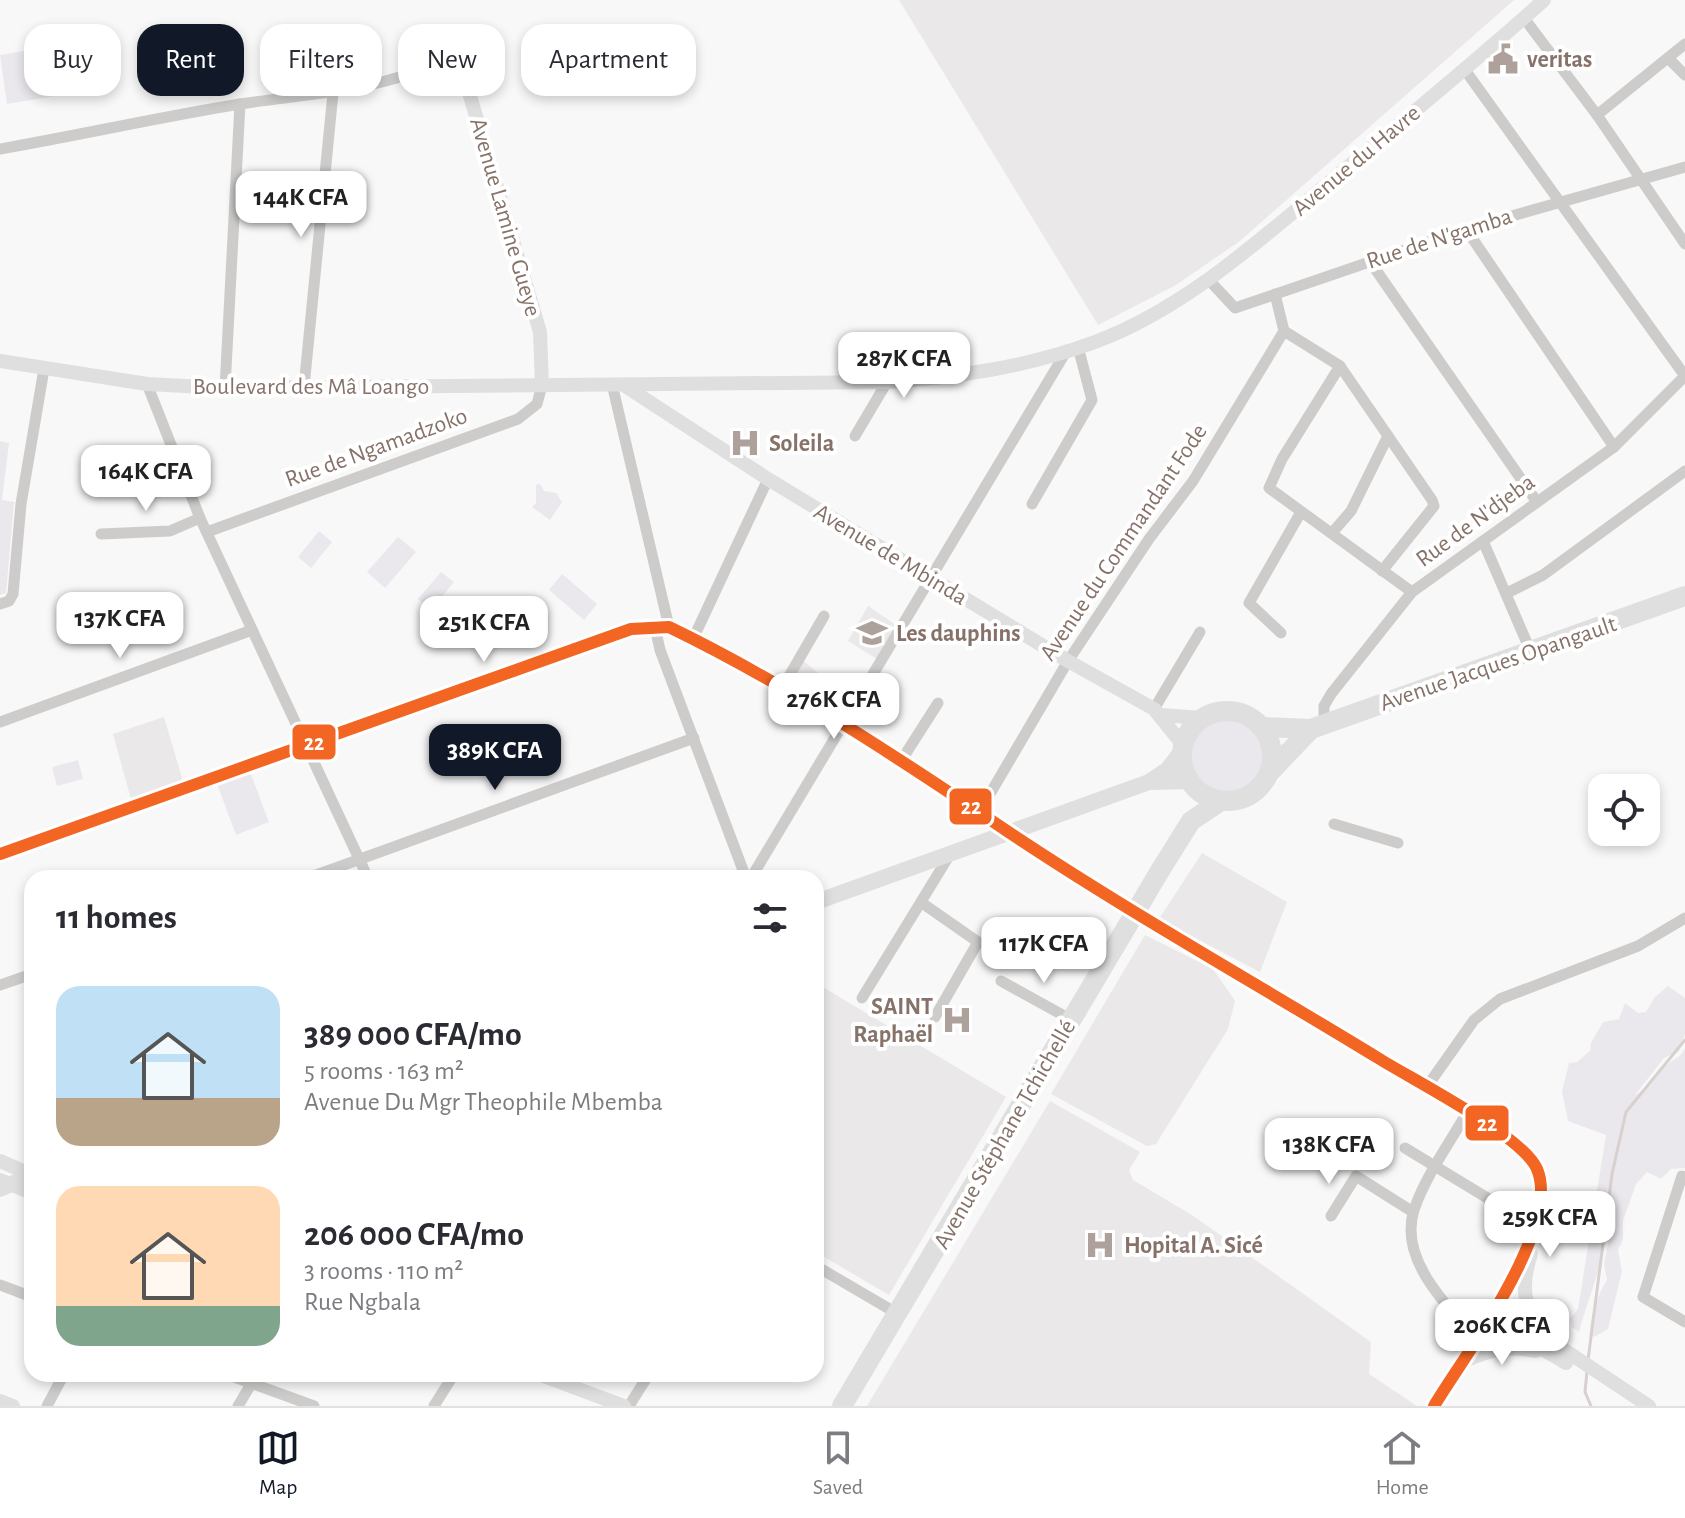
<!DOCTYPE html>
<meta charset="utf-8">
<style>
:root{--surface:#fff;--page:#f2f2f3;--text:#2b2b33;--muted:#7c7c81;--line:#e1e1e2;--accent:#111827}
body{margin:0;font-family:"Alegreya Sans",sans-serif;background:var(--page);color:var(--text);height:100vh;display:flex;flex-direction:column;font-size:30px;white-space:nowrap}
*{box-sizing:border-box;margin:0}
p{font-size:26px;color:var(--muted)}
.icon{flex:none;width:44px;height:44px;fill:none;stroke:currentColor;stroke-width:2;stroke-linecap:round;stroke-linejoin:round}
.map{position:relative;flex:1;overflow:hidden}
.panel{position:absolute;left:24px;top:870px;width:800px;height:512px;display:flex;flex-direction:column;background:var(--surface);border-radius:24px;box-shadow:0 4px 12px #0003}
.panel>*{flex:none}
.top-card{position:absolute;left:24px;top:24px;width:800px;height:72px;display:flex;gap:16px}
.tools{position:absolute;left:1588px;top:774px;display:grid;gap:16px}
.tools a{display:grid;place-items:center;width:72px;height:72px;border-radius:16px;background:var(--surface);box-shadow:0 4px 12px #0003;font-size:40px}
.price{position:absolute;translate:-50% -68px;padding:0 18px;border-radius:16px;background:#fff;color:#222;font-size:26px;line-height:52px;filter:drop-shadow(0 2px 4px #0008)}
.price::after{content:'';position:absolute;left:50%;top:48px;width:24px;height:18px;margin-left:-12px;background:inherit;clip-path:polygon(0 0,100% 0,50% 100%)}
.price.on{background:var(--accent);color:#fff}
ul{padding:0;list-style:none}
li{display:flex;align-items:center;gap:24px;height:200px;padding:0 32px}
li span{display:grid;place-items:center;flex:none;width:224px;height:160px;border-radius:24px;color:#555}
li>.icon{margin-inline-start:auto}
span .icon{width:96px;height:96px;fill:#fffc;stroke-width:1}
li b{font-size:34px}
h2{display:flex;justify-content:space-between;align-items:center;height:96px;padding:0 32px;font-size:34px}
.chip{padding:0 28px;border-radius:24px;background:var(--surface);box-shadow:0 4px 12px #0003;font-size:28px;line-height:72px}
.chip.on{background:var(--accent);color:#fff}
.menu{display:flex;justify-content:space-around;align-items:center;height:112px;border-top:2px solid var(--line);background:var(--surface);font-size:22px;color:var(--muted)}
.menu a{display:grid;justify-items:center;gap:4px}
.menu .on{color:var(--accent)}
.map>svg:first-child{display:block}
.built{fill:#eae8e8}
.green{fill:#eae8ec}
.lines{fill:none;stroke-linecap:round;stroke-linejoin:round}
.stream{stroke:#d8d0cf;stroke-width:3}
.street{stroke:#cdcccb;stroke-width:11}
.secondary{stroke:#e0dfdf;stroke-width:14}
.primary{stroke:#e0dfdf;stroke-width:16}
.highway{stroke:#e0dfdf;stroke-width:20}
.bus-1-casing{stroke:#fff;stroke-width:18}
.bus-1{stroke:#f26522;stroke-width:12}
.labels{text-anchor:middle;stroke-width:8;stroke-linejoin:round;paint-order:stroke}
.poi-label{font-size:24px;font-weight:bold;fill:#867269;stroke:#fff;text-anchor:start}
.street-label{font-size:24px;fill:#867269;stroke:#fff}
.line-badge{stroke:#fff;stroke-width:3}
.badge-label{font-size:22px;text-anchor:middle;font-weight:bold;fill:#fff}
</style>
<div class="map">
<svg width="1685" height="1406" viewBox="0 0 1685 1406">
<rect width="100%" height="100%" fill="#f8f8f8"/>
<g class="built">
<path d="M899,0H1514L1240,241L1176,285L1098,325Z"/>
<path d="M868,606L896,625L877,659L848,641Z"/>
<path d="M802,660L823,677L810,702L783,688Z"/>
<path d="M164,717L184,785L132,803L113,734Z"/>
<path d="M1202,853L1287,902L1260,972L1159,919Z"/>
<path d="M1145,935L1213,969L1235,1001L1228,1029L1156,1144L1147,1146L1051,1094Z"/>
<path d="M816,983L1006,1097L889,1295L816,1252Z"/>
<path d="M1050,1101L1140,1152L1129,1170L1133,1180L1192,1215L1371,1342L1369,1374L1417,1406H867Z"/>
</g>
<g class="green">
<path d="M47,47L55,96L7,104L0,55Z"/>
<path d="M0,441L9,443L2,500L14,502L6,593L0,595Z"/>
<path d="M540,484L544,491L556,493L562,502L550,520L532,507L536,503V485Z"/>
<path d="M319,531L332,542L311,568L298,557Z"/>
<path d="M398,537L416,552L385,588L367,572Z"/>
<path d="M441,572L454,582L431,610L418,599Z"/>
<path d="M562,574L597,604L584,620L549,590Z"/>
<circle cx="1228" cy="755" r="40"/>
<path d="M78,760L83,779L57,786L52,767Z"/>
<path d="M250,772L269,822L236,835L217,784Z"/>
<path d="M1668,986L1685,998V1034L1679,1051L1664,1058L1635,1095C1654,1086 1654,1077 1667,1065C1674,1058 1681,1058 1685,1048V1168L1671,1169L1661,1179L1647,1172L1636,1184L1623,1221V1239L1618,1250L1622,1271L1608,1329L1594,1337L1590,1335C1590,1317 1597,1296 1607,1280L1604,1264L1612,1225L1602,1217C1612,1247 1587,1299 1579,1332L1572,1327L1570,1319L1578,1309L1606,1135L1568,1121L1562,1091L1569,1063L1577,1062L1590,1051L1591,1043L1603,1022L1619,1019L1625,1003L1638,1013L1646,1012L1655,997Z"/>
</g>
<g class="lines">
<g class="stream">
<path d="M1588,1360L1612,1174L1626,1112L1685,1040"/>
<path d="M1587,1371L1585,1392L1591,1406"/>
</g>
<g class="street">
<path d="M1524,18L1597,115L1685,244"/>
<path d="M1668,58L1685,75"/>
<path d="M1465,70L1685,376"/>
<path d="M1597,115L1685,44"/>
<path d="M0,149C80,135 160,117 240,104C313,93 392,91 457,52"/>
<path d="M1466,229L1614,447"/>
<path d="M1369,260L1537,502"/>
<path d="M1208,279L1235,308L1466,229L1685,167"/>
<path d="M1284,331L1340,366L1432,500L1434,506L1382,571"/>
<path d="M1340,366L1282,459L1269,488L1412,592"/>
<path d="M147,384L200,518L368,878"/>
<path d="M612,384L669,627"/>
<path d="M304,387L333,93"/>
<path d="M225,388L240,104"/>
<path d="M855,436L887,382"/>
<path d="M1032,504L1092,400L1078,347"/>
<path d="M207,532L518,419L537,404L542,385"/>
<path d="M1332,533L1351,511L1388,436"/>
<path d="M101,534L170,531L200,518"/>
<path d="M1483,541L1530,650"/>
<path d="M1507,593L1543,575L1685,471"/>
<path d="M0,604L9,601L13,594L21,504L44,369"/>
<path d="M655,627L660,650L746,878"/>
<path d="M1281,633L1249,603L1301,512"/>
<path d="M693,639L768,479"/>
<path d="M781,690L824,616"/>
<path d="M1154,709L1200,632"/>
<path d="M0,722L252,630"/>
<path d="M1324,724V706L1331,694L1412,592L1614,447L1685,376"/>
<path d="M901,761L938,703"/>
<path d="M980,811L1068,661L1149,539L1193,481L1284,331L1275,294"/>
<path d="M1334,824L1398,843"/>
<path d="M0,854L585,645C628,630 650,618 693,639L901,761L1012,834"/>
<path d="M308,878L694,738"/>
<path d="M751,878L1067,350"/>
<path d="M922,903L978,942L935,1017"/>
<path d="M1001,981L1070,1019"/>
<path d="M0,985L32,974"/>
<path d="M862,998L949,856"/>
<path d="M1426,1088L1474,1020L1500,999L1638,946L1685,918"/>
<path d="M1468,1111C1450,1142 1425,1177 1414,1210C1398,1260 1449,1309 1479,1339"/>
<path d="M1405,1148L1489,1199"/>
<path d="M1682,1176L1643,1297L1685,1322"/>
<path d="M1331,1216L1356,1176L1413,1212"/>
<path d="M816,1266L898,1314"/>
<path d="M0,1285L32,1297"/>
<path d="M226,1374L314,1406"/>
<path d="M47,1406L64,1374"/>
<path d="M238,1406L257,1374"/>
<path d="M434,1406L454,1374"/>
<path d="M629,1406L649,1374"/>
</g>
<g class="secondary">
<path d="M457,52L540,332L542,385"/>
<path d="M0,361L147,384L225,388L887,382C959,377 1027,367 1095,342C1182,310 1256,243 1326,185C1399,124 1473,64 1544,0"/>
<path d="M625,386L768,479L1068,661L1154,709L1183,745"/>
<path d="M1161,715L1202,718"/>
<path d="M1012,834L1134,912L1468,1111C1490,1127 1521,1142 1535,1165C1568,1218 1462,1359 1434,1406"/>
<path d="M0,1161L32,1175"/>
<path d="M0,1180L32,1193"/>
<path d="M1531,1254C1520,1287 1524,1306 1542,1335"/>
<path d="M1498,1306L1649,1406"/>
<path d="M1491,1319L1566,1363"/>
<path d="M1464,1361C1490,1350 1507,1345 1536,1351"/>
<path d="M538,1374L624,1406"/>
<path d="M0,1401L13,1406"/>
</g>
<g class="primary">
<path d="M1151,782L1189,781"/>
<path d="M816,902L1149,782L1167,770L1182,751"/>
<path d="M0,1189L32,1175"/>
</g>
<g class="highway">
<circle cx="1227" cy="756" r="45"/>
<path d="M1262,727L1311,729L1685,596"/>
<path d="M1270,772L1311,729"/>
<path d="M842,1406L1161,869L1191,821L1221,801"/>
</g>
<g class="bus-1-casing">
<path id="bus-1" d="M0,854L631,629L669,627C789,685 903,761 1013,835C1132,914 1257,984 1378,1058C1413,1080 1522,1135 1537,1169C1562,1227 1464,1356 1434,1406"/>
</g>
<use href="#bus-1" class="bus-1"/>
</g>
<defs>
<g id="civic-bare" transform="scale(2.4)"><path d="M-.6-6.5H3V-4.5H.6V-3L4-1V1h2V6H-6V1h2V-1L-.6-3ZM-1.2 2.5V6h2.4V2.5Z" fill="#aea19b" stroke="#fff" stroke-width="2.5" paint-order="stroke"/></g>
<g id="hospital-bare" transform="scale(2.4)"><path d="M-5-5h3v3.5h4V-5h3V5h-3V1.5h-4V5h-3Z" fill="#aea19b" stroke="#fff" stroke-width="2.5" paint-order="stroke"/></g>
<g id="school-bare" transform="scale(2.4)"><path d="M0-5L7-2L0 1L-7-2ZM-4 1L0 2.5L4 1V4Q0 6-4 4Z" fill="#aea19b" stroke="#fff" stroke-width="2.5" paint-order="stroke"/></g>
</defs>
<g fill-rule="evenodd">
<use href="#civic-bare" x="1503" y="59"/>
<use href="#hospital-bare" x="745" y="443"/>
<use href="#school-bare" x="872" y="633"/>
<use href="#hospital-bare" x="957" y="1020"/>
<use href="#hospital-bare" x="1100" y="1245"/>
</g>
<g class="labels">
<g class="poi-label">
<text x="1527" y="67">veritas</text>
<text x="769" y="451">Soleila</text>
<text x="896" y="641">Les dauphins</text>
<text x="933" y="1014" text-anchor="end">SAINT<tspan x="933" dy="28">Raphaël</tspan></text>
<text x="1124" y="1253">Hopital A. Sicé</text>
</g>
<g class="street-label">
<text transform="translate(1356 160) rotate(-40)" y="8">Avenue du Havre</text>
<text transform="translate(506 217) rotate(74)" y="8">Avenue Lamine Gueye</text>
<text transform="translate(1439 238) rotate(-18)" y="8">Rue de N'gamba</text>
<text x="311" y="394">Boulevard des Mâ Loango</text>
<text transform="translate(376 447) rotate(-20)" y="8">Rue de Ngamadzoko</text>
<text transform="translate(1475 520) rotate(-36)" y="8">Rue de N'djeba</text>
<text transform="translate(1123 542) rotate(-56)" y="8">Avenue du Commandant Fode</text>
<text transform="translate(891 554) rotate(31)" y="8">Avenue de Mbinda</text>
<text transform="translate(1498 663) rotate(-19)" y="8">Avenue Jacques Opangault</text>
<text transform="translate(1004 1134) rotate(-60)" y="8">Avenue Stéphane Tchichellé</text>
</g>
</g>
<g class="line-badge">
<rect x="291" y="723" width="46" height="38" rx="8" fill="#f26522"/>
<rect x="948" y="787" width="45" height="39" rx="8" fill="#f26522"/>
<rect x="1464" y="1104" width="46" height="38" rx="8" fill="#f26522"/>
</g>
<g class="badge-label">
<text x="314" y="750">22</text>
<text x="971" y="814">22</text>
<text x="1487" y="1131">22</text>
</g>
</svg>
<div class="tools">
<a><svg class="icon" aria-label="locate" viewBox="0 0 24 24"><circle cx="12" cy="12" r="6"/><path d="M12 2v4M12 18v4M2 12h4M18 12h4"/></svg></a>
</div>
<b class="price" style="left:301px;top:239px">144K CFA</b>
<b class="price" style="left:904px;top:400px">287K CFA</b>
<b class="price" style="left:146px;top:513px">164K CFA</b>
<b class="price" style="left:120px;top:660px">137K CFA</b>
<b class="price" style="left:484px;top:664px">251K CFA</b>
<b class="price" style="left:834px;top:741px">276K CFA</b>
<b class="price on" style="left:495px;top:792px">389K CFA</b>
<b class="price" style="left:1044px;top:985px">117K CFA</b>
<b class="price" style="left:1329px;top:1186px">138K CFA</b>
<b class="price" style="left:1550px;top:1259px">259K CFA</b>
<b class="price" style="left:1502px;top:1367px">206K CFA</b>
<div class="top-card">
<a class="chip">Buy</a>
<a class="chip on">Rent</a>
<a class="chip">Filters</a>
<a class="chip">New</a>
<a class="chip">Apartment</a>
</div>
<section class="panel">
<h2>11 homes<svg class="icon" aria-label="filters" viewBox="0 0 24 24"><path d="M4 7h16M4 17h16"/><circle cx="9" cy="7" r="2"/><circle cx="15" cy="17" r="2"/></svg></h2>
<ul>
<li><span style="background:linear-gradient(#bfe0f5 70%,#b9a48a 0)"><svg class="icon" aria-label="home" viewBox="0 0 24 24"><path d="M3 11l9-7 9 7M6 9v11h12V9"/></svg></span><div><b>389 000 CFA/mo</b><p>5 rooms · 163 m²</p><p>Avenue Du Mgr Theophile Mbemba</p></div></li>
<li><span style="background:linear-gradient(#ffd9b3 75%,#7fa58c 0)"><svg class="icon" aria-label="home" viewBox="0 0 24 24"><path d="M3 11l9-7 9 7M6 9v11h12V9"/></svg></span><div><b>206 000 CFA/mo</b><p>3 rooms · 110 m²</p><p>Rue Ngbala</p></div></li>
</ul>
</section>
</div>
<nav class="menu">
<a class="on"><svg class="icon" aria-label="map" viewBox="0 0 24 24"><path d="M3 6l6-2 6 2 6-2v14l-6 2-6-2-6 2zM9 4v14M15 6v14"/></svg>Map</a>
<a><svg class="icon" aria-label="saved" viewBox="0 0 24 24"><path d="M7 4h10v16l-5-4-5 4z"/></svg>Saved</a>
<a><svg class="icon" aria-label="home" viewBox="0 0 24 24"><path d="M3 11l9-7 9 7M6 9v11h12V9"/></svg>Home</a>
</nav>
